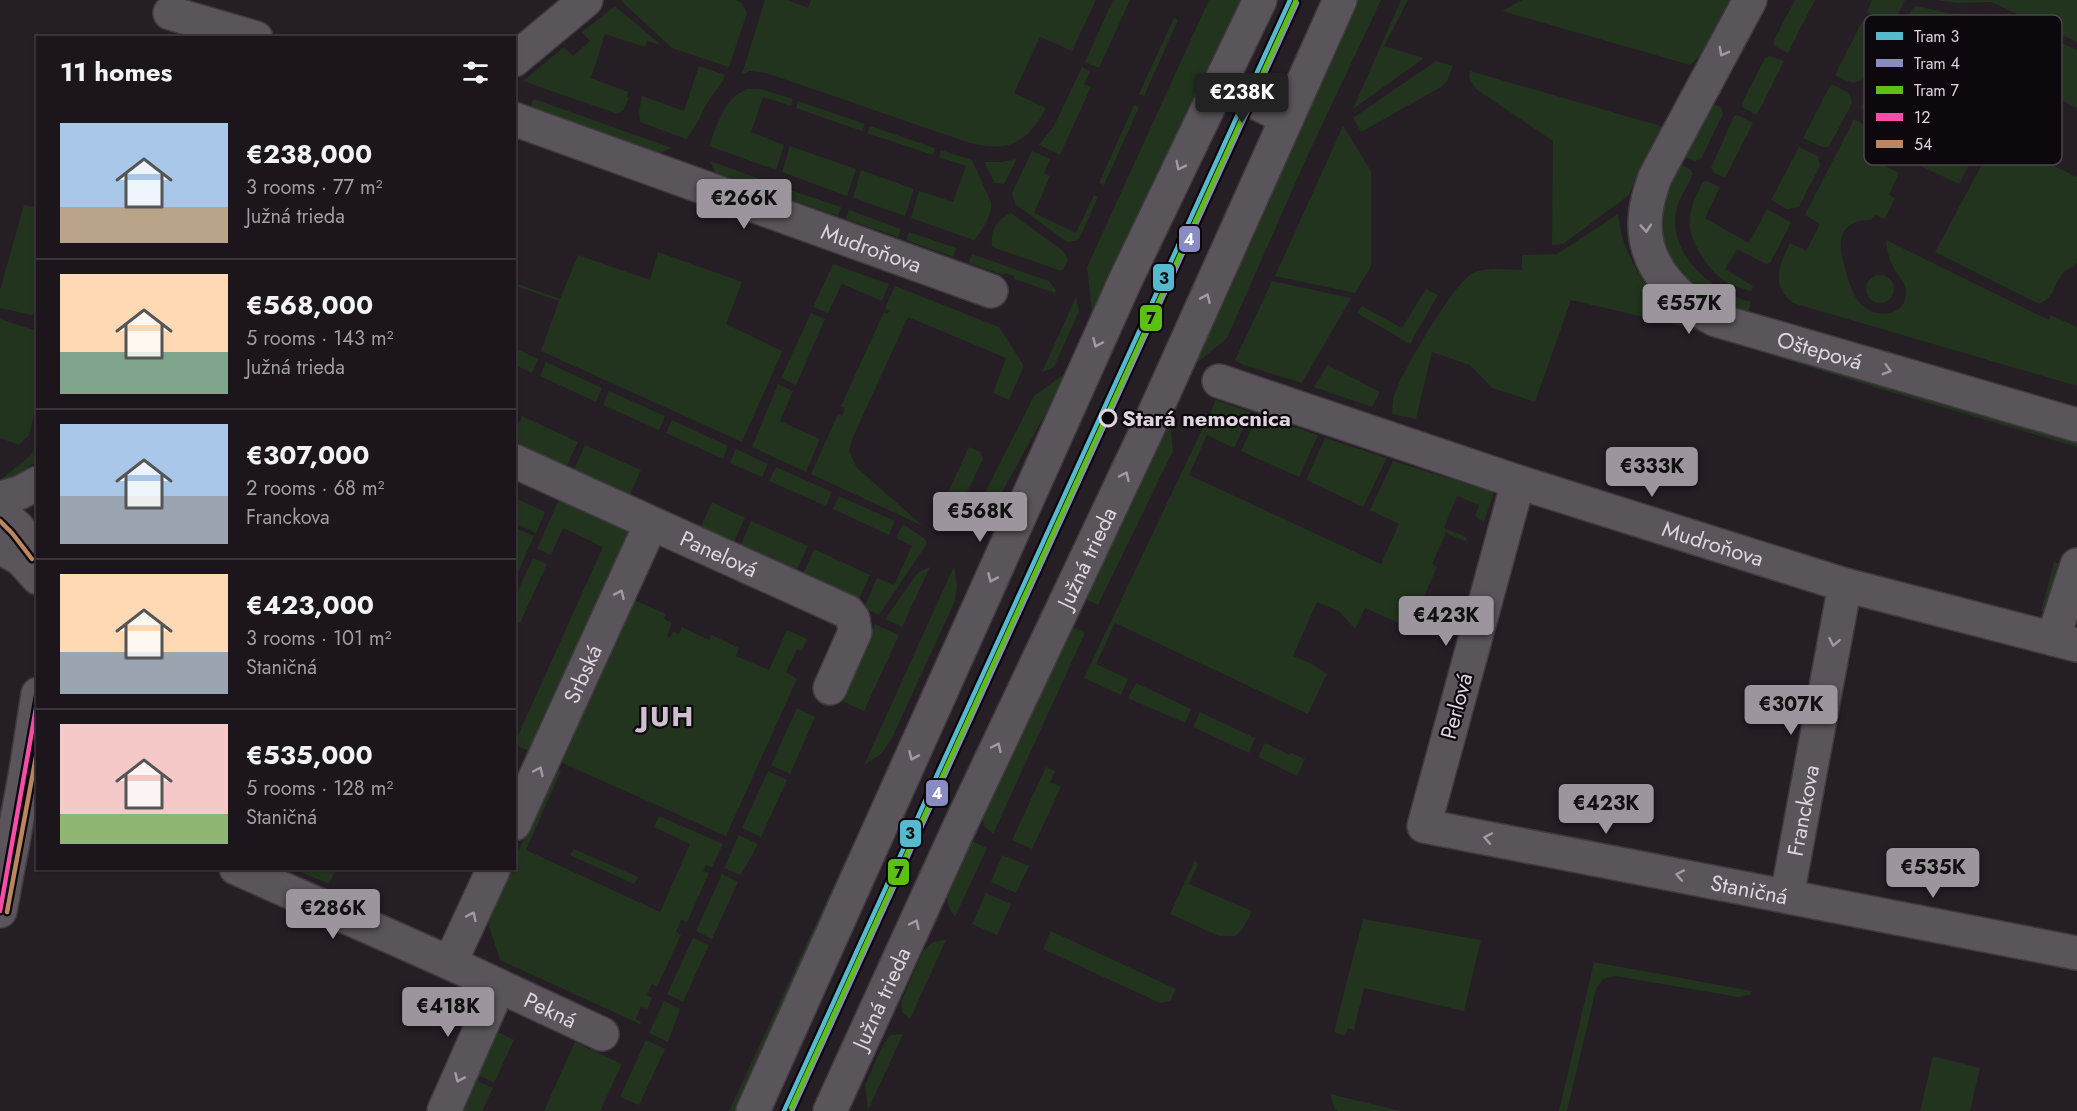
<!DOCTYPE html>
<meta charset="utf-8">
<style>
:root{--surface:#1c161c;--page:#292329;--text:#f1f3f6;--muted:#a09fa3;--line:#3a353b;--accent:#9d959d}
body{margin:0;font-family:Jost,sans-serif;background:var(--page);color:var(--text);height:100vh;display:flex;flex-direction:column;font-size:22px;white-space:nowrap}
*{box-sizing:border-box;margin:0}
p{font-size:20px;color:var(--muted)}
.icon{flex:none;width:33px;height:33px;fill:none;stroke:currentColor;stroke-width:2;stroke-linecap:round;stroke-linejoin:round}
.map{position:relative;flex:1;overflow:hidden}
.panel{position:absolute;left:36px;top:36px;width:480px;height:834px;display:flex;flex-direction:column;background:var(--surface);border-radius:0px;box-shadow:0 2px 4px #0004,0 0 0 2px var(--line)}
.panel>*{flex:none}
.price{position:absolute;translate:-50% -51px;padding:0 14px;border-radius:6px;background:var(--accent);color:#111;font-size:20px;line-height:39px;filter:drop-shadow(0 2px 3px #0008)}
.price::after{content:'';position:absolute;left:50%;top:36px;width:18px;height:14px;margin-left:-9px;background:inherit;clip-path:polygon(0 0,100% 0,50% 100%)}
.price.selected{background:#222;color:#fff}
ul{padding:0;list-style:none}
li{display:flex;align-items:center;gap:18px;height:150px;padding:0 24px}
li+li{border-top:2px solid var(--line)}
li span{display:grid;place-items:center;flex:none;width:168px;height:120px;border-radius:0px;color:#555}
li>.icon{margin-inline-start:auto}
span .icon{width:72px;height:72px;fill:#fffc;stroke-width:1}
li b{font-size:26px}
h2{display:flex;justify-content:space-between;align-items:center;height:72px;padding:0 24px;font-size:26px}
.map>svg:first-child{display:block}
.green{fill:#22341d}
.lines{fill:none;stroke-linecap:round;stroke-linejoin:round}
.minor-casing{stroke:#403a40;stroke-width:36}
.minor{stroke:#5a555a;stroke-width:33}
.bus-1-casing{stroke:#0d080d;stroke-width:9}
.bus-2-casing{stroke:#0d080d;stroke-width:9}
.bus-1{stroke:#f54da8;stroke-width:4.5}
.bus-2{stroke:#bb8660;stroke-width:4.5}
.tram-1-casing{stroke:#0d080d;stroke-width:9}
.tram-2-casing{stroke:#0d080d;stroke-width:9}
.tram-3-casing{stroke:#0d080d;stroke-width:9}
.tram-1{stroke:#55bace;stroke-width:4.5}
.tram-2{stroke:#898cc3;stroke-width:4.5}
.tram-3{stroke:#5cbf14;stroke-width:4.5}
.oneway{stroke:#a39ba3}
.stop-dot{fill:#0d080d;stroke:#ded5de;stroke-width:3}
.labels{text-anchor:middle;stroke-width:4.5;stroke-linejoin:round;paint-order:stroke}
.street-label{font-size:22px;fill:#ded5de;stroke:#0d080d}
.stop-label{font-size:22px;font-weight:bold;fill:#ded5de;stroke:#0d080d;text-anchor:start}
.district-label{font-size:28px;font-weight:bold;letter-spacing:1.5px;fill:#d0bfd0;stroke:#0d080d}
.key{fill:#0d080d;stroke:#4c464c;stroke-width:1.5}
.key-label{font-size:16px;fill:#ded5de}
.line-badge{stroke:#0d080d;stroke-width:2}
.badge-label{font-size:16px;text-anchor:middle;font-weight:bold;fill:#fff}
.pale-badge-label{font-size:16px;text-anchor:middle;font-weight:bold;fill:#111}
</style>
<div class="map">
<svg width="2077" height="1111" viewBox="0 0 2077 1111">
<rect width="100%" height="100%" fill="#251e25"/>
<g class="green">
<path d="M622,0H736L742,3L747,13L729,67L672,48L621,1Z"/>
<path d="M765,0H787L808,8L811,0H1096L1072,51L1040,37L1014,93L1046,108C1028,142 1009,153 970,143L766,73L750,71L742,74Z"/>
<path d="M1113,0H1130L1099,68L1085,62Z"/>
<path d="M1209,0H1241L1092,312L1087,267Z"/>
<path d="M1355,0H1381L1306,159L1227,338L1197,363L1179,400L1170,423L1173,451L1098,605L1083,598Z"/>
<path d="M1401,0H1408L1384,46L1424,58L1353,109Z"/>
<path d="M1522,0H1732L1706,50L1690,65L1502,11Z"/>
<path d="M1795,0H1815L1788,53L1776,47L1773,42Z"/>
<path d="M1872,0H1905L1896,18L1888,22L1867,12Z"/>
<path d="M1937,0H2077V42L1991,2L1957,3Z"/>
<path d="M615,6L661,45L647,41L645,47L605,34L591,78L628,92L627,97L629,98L624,109L618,114L523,81L564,47L573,56L590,41L582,32Z"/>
<path d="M1916,6L1948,13L2017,16L2029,28L2033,35L2022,58L1954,44L1947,54L1940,50L1928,74L1947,85L1937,105L1941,108L1927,136L1972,160L1959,184L1912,162L1918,150L1909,146L1914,135L1873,117L1861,108L1875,78L1890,85L1906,55L1892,47L1911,10Z"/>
<path d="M1174,18L1178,20L1144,96L1139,94Z"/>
<path d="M1863,20L1881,30L1883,38L1862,80C1853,86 1844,79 1835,75Z"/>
<path d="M2048,37L2077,50V108L2024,81L2043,38Z"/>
<path d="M1769,56L1784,61L1757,115L1742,107V103L1765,58Z"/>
<path d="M1436,61L1453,66L1447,81L1441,87L1361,132L1353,118Z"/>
<path d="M699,66L725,75C722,86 715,91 709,100C701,113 697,127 686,139L640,122L639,112L642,96L684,111Z"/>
<path d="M1082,67L1090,71L1084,84L1091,87L1060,155L1039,145L1054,126Z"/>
<path d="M1470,71L1664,127L1628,196L1563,244L1552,245L1553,141L1476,89L1469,78Z"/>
<path d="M1831,84L1849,93L1852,103L1831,143L1828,147H1822L1803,138Z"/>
<path d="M747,89H761L793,99L791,106L763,97L751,132L784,145L776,170L709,146C717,125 724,98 747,89Z"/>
<path d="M534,99L672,148L659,153L530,107Z"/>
<path d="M798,101L865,124L862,131L796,108Z"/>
<path d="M1710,102L1721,107L1723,114L1701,159L1695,161L1684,157Z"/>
<path d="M1134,105L1139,107L1104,185L1099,183Z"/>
<path d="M1737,115L1753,123L1725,178L1714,173L1711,168L1734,116Z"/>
<path d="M1854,119L1886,137L1889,132L1903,138L1902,142L1895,140L1882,164L1899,173L1889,195L1895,198L1885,219L1875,215L1871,220C1838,220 1837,243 1845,268C1848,280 1852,293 1859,302C1873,320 1907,318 1906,291C1905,281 1897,275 1893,266C1888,258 1887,249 1886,240L2049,320L2051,315L2077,327V386L1793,303C1770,285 1779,265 1790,243L1806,251L1820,224L1805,215Z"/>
<path d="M870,126L935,148L933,155L867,133Z"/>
<path d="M1343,126L1371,171V266L1355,293L1275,276Z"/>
<path d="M1996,138L2077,177V262C2073,269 2067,269 2062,274C2052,287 2056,296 2039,304L1935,252Z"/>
<path d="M790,146L856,169L847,196L782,172Z"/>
<path d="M1799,147L1818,156L1820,166L1799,207L1787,209L1771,200Z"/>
<path d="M941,150L972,160L991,202C993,214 982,231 974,240L911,218L919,191L953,202L966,166L939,157Z"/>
<path d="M1032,151L1050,159L1044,173L1050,176L1034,213L1076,233L1094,195L1098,197L1080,237L1076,241L1067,242L1015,204L1012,193Z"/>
<path d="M1017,159L1004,184L995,183L984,162H1002Z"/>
<path d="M710,161L771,183L768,191L716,173Z"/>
<path d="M1680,164L1690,169L1693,174C1688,187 1678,198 1676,212C1669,256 1713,292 1751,302L1748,314C1731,308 1710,303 1696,292C1682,282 1675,271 1668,256C1652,219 1663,198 1680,164Z"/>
<path d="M861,170L914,189L905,216L853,198Z"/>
<path d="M1707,181L1720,187L1705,218L1749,243L1767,209L1790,222V225L1770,263L1766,264L1737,249L1725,269L1753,286L1751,291C1742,288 1731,286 1724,281C1715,274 1708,266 1702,256C1683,228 1688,210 1703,182Z"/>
<path d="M778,186L841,207L838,216L775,194Z"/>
<path d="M24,205L37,208V316L0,308V290Z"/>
<path d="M849,210L901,229L898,237L846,219Z"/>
<path d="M1011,213L1062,250L1068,260L1063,270H1058L992,247C990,230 996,220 1011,213Z"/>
<path d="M1618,214C1623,259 1647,291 1681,320L2077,435V447L1877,388L1670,323L1571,300L1535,402L1492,388L1470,365L1432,352L1416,419L1392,414C1393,406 1392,398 1396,391C1404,369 1453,285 1471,274C1485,266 1506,270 1522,270V255L1557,254Z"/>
<path d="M909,232L956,248L953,257L906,240Z"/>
<path d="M658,252L742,282L726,324L782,351L787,341L742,442L541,351L559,301L515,286V283L560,299L578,255L650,280Z"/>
<path d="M972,254L1049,281L1056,290L1055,293L1014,279V276L1005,273L1003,275L969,263Z"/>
<path d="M833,264L889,284L882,301L842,284L828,313L813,307Z"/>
<circle cx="1880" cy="289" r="14"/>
<path d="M1272,281L1351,298L1302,383L1244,365L1235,360Z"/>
<path d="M895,286L999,327L1024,366L1009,400L993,393L1006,358L908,317L853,437L849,451L857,468L923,526L811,474L838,414L842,416L845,409L841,406L884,312L888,314L889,311L885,308Z"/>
<path d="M1426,289L1438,295L1410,344L1357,313L1362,306L1402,328Z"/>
<path d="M1076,297L1079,311L1054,367L1042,372Z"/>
<path d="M811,313L825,319L796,385L781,378Z"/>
<path d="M0,319L37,331V403L29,435L19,445L0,438Z"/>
<path d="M515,348L538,359L532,373L515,365Z"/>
<path d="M546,362L602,388L596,402L540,376Z"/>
<path d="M1328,365L1380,392L1372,407L1314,387Z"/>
<path d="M1063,375L1053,400L991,512C986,519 981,527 972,525V518L1034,396Z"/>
<path d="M778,384L793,391L780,421L820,439L806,472L752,447Z"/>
<path d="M609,391L665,416L659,430L603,405Z"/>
<path d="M1216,400L1251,412L1234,448L1207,435L1189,475L1381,564L1399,524L1370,510L1393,461L1494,492L1484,522L1475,516L1479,505L1457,496L1444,528L1466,537L1467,542L1446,533L1432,564L1437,567L1410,628L1365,608L1355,629L1339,611L1317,602L1293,656L1314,665L1327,674L1308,714L1115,623L1096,664L1128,679L1121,695L1084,678Z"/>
<path d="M1258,415L1318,435L1299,477L1241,451Z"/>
<path d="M522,416L578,442L563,473L515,451V433Z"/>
<path d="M672,420L728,446L723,459L666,433Z"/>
<path d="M1325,438L1387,458L1363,507L1306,480Z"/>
<path d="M585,445L641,470L627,501L571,476Z"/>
<path d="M37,446V461L10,479L0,480L30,456Z"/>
<path d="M969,447L980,452L983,459L952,523L945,516L942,505Z"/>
<path d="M736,449L768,464L762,477L730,463Z"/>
<path d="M776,467L832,492L826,506L769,481Z"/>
<path d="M563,490L631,530L538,755L515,745V742L603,547L563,528L551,555L537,549Z"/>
<path d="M839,496L895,521L889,535L833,509Z"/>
<path d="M515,498L545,512L536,533L515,523Z"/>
<path d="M712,502L745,518L731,548L698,533Z"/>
<path d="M751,521L808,546L794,576L738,551Z"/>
<path d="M903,524L924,538L926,541V545L879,615L864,608L877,578L894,585L912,546L896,538Z"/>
<path d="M515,528L534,536L515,579V527Z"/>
<path d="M814,549L870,575L856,605L801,579Z"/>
<path d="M533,558L547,564L520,623L515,621V597Z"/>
<path d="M2054,562L2066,566L2046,611H2041Z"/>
<path d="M954,566L957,586L955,601L892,738L881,754L864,765Z"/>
<path d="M930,567L902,627L885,619L917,574L922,570Z"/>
<path d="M632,599L666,614L664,619L672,623L667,636L670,638L673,632L679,634L682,627L709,640L712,635L739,648L736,656L769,670L787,630L807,639L802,651L797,649L786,672L797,679L726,836L558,761Z"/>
<path d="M875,624L899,635L864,711L842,701Z"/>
<path d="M1070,626L1085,633L993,834L984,826L982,815Z"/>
<path d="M1136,683L1191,709L1185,723L1128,698Z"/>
<path d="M797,708L815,717L790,774L771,765Z"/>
<path d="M1200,712L1255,738L1249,753L1193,727Z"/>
<path d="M1265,743L1289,755L1291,753L1305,759L1297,776L1258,757Z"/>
<path d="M1046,767L1055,771L1050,782L1061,787L1032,849L1012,840Z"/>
<path d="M555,769L561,771L526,850L660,912L690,844L654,827L659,816L723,844L712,867L706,865L703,871L709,873L687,922L681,920L676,932L681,935L657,987L652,984L647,995L652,998L647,1009L641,1007L636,1019L641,1022L640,1024L500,960L487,920L510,869L514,868L515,858Z"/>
<path d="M768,771L787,780L761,837L742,828Z"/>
<path d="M878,796L738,1111H729L869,809Z"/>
<path d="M739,835L758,844L741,875L724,868Z"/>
<path d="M968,842H974L987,848L955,917C935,892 956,867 968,842Z"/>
<path d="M574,849L638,877L634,884L570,855Z"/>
<path d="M1002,855L1029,866L1016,893L991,882Z"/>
<path d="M1195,860L1198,864L1189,884L1252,911L1242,930L1235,936H1219L1170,914Z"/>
<path d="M299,869V868L336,869L329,884L298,871Z"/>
<path d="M722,874L738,882L712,939L696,931Z"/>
<path d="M986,893L1011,904L997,935L972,924Z"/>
<path d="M1363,919L1481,940L1464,1011L1364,988L1354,1030L1348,1028L1345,1036L1334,1032Z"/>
<path d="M1051,931L1176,989L1170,1001L1160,1003L1043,949Z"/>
<path d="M693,938L709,945L683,1002L667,994Z"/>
<path d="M946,940L910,1019L902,1012L901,1002L923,951L933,942Z"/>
<path d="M1594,962L1752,991L1749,995L1738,997L1615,976L1603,979L1596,989L1567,1111H1559Z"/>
<path d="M664,1001L680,1009L668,1042L649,1033Z"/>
<path d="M490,1028L514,1040L494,1083L480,1076L478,1081L493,1088L482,1111H452Z"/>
<path d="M903,1034L868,1110L865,1085L884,1043L891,1035Z"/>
<path d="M646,1040L665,1049L639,1105L620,1097Z"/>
<path d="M575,1042L622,1064L600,1111H544Z"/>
<path d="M1933,1056L1980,1068L1970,1111H1920Z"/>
<path d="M1330,1094L1401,1111H1337L1334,1107Z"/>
</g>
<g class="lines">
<g class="minor-casing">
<g id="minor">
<path id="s1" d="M1750,0L1655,177C1650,192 1645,207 1645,223C1644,268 1679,301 1716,320L2077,425"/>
<path d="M170,13L256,38"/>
<path d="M514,60L586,0"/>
<path d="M1219,87L1245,97L1286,118"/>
<path id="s2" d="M514,119L991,291"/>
<path id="s3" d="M1219,381L1518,482L1845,585L2077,645"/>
<path id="s4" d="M514,461L848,612L853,619L855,632L830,688"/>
<path id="s5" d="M1518,482L1424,826L2077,953"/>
<path d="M0,498L19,493L38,483"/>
<path d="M0,511L18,528L38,555"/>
<path d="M0,547L21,559L38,578"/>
<path d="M2053,639L2077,565"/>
<path id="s6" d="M514,824L651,524"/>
<path id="s7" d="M236,868L450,963L602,1034"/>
<path id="s8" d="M1787,896L1845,585"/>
<path d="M0,911L26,771L38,694"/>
<path d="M450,963L494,868"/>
<path d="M444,1111L499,986"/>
<path d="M753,1111L1126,279L1260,0"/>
<path id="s9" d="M830,1111L958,830L1147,430L1340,0"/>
</g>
</g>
<use href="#minor" class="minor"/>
<g class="bus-1-casing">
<path id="bus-1" d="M0,911L38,697"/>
</g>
<g class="bus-2-casing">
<g id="bus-2">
<path d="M0,521L12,533L32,559"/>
<path d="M7,912L38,746"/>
</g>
</g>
<use href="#bus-1" class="bus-1"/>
<use href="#bus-2" class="bus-2"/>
<g class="tram-1-casing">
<path id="tram-1" d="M784,1111L1290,0"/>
</g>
<g class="tram-2-casing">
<path id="tram-2" d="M792,1111L1297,3"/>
</g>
<g class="tram-3-casing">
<path id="tram-3" d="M791,1108L1296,0"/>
</g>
<use href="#tram-1" class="tram-1"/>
<use href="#tram-2" class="tram-2"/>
<use href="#tram-3" class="tram-3"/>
</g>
<defs><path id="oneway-chevron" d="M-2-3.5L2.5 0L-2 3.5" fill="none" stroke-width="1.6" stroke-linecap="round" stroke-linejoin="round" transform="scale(1.5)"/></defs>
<g class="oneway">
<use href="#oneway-chevron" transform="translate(1723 52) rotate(118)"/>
<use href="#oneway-chevron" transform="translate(1180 166) rotate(116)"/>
<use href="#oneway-chevron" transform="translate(1646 228) rotate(86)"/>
<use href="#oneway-chevron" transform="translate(1206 298) rotate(-66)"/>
<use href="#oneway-chevron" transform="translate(1097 343) rotate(114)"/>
<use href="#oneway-chevron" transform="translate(1887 370) rotate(16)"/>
<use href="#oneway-chevron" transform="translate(1125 476) rotate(-65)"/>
<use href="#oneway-chevron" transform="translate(992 578) rotate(114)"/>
<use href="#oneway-chevron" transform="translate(620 594) rotate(-66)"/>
<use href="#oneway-chevron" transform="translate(1834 642) rotate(101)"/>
<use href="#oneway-chevron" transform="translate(997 747) rotate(-65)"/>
<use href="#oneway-chevron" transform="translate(913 756) rotate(114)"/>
<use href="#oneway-chevron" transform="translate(539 771) rotate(-65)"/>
<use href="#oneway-chevron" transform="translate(1488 838) rotate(-169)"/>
<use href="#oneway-chevron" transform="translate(1680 875) rotate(-169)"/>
<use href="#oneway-chevron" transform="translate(472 916) rotate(-65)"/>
<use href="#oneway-chevron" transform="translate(915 924) rotate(-65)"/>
<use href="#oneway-chevron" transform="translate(459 1078) rotate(114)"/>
</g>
<circle class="stop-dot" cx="1108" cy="418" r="8"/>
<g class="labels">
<g class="street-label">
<text dy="8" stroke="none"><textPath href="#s2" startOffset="380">Mudroňova</textPath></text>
<text dy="8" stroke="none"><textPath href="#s1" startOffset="483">Oštepová</textPath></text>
<text dy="8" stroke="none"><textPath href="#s3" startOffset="520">Mudroňova</textPath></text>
<text dy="8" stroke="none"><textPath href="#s4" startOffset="225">Panelová</textPath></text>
<text dy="8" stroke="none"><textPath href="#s9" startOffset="610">Južná trieda</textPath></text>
<text dy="8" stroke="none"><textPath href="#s6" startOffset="165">Srbská</textPath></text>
<text transform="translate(1456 706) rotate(-75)" y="8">Perlová</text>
<text dy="8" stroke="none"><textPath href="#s8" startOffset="87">Franckova</textPath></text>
<text dy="8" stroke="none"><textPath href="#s5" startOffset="688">Staničná</textPath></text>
<text dy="8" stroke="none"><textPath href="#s9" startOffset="124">Južná trieda</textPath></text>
<text dy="8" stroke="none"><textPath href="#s7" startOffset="345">Pekná</textPath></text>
</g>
<g class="stop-label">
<text x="1122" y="426">Stará nemocnica</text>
</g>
<g class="district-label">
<text x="667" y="726">JUH</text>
</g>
</g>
<rect x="1864" y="15" width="198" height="150" rx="9" class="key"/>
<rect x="1876" y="32" width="27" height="8" fill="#55bace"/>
<rect x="1876" y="59" width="27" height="8" fill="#898cc3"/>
<rect x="1876" y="86" width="27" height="8" fill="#5cbf14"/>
<rect x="1876" y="113" width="27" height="8" fill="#f54da8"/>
<rect x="1876" y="140" width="27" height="8" fill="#bb8660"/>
<g class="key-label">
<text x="1914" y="42">Tram 3</text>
<text x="1914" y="69">Tram 4</text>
<text x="1914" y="96">Tram 7</text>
<text x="1914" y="123">12</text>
<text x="1914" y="150">54</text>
</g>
<g class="line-badge">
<rect x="1178" y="225" width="23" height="28" rx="6" fill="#898cc3"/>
<rect x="1152" y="263" width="23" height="29" rx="6" fill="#55bace"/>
<rect x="1139" y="304" width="24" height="28" rx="6" fill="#5cbf14"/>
<rect x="925" y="779" width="24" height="28" rx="6" fill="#898cc3"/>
<rect x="899" y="819" width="23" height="29" rx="6" fill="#55bace"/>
<rect x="887" y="858" width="23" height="28" rx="6" fill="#5cbf14"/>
</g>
<g class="badge-label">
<text x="1189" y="245">4</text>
<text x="937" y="799">4</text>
</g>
<g class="pale-badge-label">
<text x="1164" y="284">3</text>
<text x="1151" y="324">7</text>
<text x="910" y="839">3</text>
<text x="899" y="878">7</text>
</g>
</svg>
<b class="price selected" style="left:1242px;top:124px">€238K</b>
<b class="price" style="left:744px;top:230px">€266K</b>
<b class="price" style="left:1689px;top:335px">€557K</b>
<b class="price" style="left:1652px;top:498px">€333K</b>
<b class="price" style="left:980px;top:543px">€568K</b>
<b class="price" style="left:1446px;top:647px">€423K</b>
<b class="price" style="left:1791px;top:736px">€307K</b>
<b class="price" style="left:1606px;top:835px">€423K</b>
<b class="price" style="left:1933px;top:899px">€535K</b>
<b class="price" style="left:333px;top:940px">€286K</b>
<b class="price" style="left:448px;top:1038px">€418K</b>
<section class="panel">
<h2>11 homes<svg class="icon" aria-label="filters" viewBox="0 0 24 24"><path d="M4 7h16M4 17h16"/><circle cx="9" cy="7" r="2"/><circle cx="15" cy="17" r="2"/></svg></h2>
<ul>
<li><span style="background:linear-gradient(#a9c7e8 70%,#b9a48a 0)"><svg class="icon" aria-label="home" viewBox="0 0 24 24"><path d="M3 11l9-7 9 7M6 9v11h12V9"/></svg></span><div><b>€238,000</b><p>3 rooms · 77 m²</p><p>Južná trieda</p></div></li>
<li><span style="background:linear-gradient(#ffd9b3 65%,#7fa58c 0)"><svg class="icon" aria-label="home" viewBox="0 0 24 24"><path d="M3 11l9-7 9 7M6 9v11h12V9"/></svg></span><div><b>€568,000</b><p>5 rooms · 143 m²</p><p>Južná trieda</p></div></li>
<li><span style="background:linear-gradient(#a9c7e8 60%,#9aa5b1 0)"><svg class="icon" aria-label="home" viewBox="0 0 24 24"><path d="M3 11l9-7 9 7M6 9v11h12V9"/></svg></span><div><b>€307,000</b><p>2 rooms · 68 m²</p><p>Franckova</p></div></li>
<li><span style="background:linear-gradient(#ffd9b3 65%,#9aa5b1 0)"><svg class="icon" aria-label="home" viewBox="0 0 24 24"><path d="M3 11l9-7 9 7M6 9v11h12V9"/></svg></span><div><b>€423,000</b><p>3 rooms · 101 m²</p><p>Staničná</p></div></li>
<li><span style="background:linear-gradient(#f6c9c9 75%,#8fb573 0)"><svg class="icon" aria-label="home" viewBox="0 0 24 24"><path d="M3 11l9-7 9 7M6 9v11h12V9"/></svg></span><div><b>€535,000</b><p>5 rooms · 128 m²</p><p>Staničná</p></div></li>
</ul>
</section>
</div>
